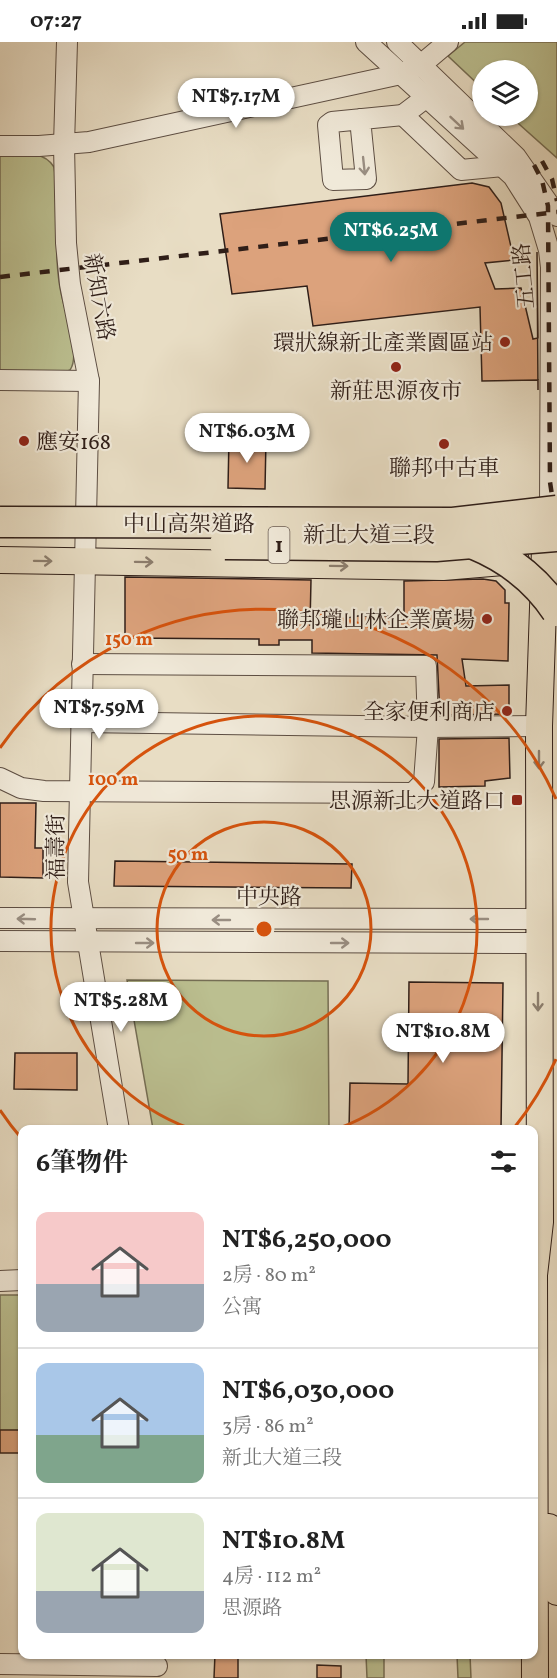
<!DOCTYPE html>
<html lang="zh-TW">
<meta charset="utf-8">
<style>
:root{--surface:#fff;--page:#f2f2f2;--text:#222;--muted:#767676;--line:#e0e0e0;--accent:#0f766e}
body{margin:0;font-family:Vollkorn,"Noto Serif TC",serif;background:var(--page);color:var(--text);height:100vh;display:flex;flex-direction:column;font-size:22px;white-space:nowrap}
*{box-sizing:border-box;margin:0}
p{font-size:20px;color:var(--muted)}
.icon{flex:none;width:33px;height:33px;fill:none;stroke:currentColor;stroke-width:2;stroke-linecap:round;stroke-linejoin:round}
.map{position:relative;flex:1;overflow:hidden}
.side{position:absolute;left:18px;top:1083px;width:520px;height:534px;display:flex;flex-direction:column;background:var(--surface);border-radius:12px;box-shadow:0 2px 4px #0004}
.side>*{flex:none}
.controls{position:absolute;left:472px;top:18px;display:grid;gap:12px}
.controls a{display:grid;place-items:center;width:66px;height:66px;border-radius:50%;background:var(--surface);box-shadow:0 2px 4px #0004;font-size:30px}
.price{position:absolute;translate:-50% -51px;padding:0 14px;border-radius:21px;background:#fff;color:#222;font-size:20px;line-height:39px;filter:drop-shadow(0 2px 3px #0008)}
.price::after{content:'';position:absolute;left:50%;top:36px;width:18px;height:14px;margin-left:-9px;background:inherit;clip-path:polygon(0 0,100% 0,50% 100%)}
.price.on{background:var(--accent);color:#fff}
ul{padding:0;list-style:none}
li{display:flex;align-items:center;gap:18px;height:150px;padding:0 18px}
li+li{border-top:2px solid var(--line)}
li span{display:grid;place-items:center;flex:none;width:168px;height:120px;border-radius:12px;color:#555}
li>.icon{margin-inline-start:auto}
span .icon{width:72px;height:72px;fill:#fffc;stroke-width:1}
li b{font-size:26px}
h2{display:flex;justify-content:space-between;align-items:center;height:72px;padding:0 18px;font-size:26px}
.status{display:flex;justify-content:space-between;align-items:center;height:42px;padding:0 30px;background:var(--surface);direction:ltr}
.status svg{height:16px;fill:currentColor}
.map>svg:first-child{display:block}
.green{fill:#bbbf90;stroke:#756e54;stroke-width:1.5}
.building{fill:#dca27c;stroke:#2f1e18;stroke-width:1.5}
.lines{fill:none;stroke-linecap:round;stroke-linejoin:round}
.minor-casing{stroke:#5d4e43;stroke-width:22}
.major-casing{stroke:#2f1e18;stroke-width:28}
.minor{stroke:#f0e9d9;stroke-width:20}
.major{stroke:#e8ddc4;stroke-width:26}
.rail{stroke:#2f1e18;stroke-width:4.5;stroke-dasharray:10 10;stroke-linecap:butt}
.highway-bridge-casing{stroke:#2f1e18;stroke-width:33;stroke-linecap:butt}
.highway-bridge{stroke:#e8ddc4;stroke-width:30}
.oneway{stroke:#998e82}
.oneway2{stroke:#8c7e6e}
.ring{fill:none;stroke:#d6530d;stroke-width:3}
.poi-dot{fill:#8f2418;stroke:#f0e9d9;stroke-width:2}
.labels{text-anchor:middle;stroke-width:4.5;stroke-linejoin:round;paint-order:stroke}
.shield{fill:#f0e9d9;stroke:#695b52;stroke-width:1.5}
.shield-label{font-size:21px;font-weight:bold;fill:#2f1e18}
.street-label{font-size:22px;fill:#2f1e18;stroke:#f0e9d9}
.poi-label{font-size:22px;fill:#2f1e18;stroke:#f0e9d9;text-anchor:end}
.centre{fill:#d6530d;stroke:#f0e9d9;stroke-width:3}
.ring-label{font-size:18px;text-anchor:middle;font-weight:bold;fill:#d6530d;stroke:#f0e9d9;stroke-width:4.5;stroke-linejoin:round;paint-order:stroke}
</style>
<div class="status"><b>07:27</b><svg viewBox="0 0 49 12"><path d="M0 12V9h3v3zM5 12V6h3v6zM10 12V3h3v9zM15 12V0h3v12zM26 1h20v11H26zM47 4h2v5h-2z"/></svg></div>
<div class="map">
<svg width="557" height="1636" viewBox="0 0 557 1636">
<rect width="100%" height="100%" fill="#e8ddc4"/>
<filter id="stains"><feTurbulence type="fractalNoise" baseFrequency=".00333" numOctaves="4"/><feColorMatrix values="0 0 0 0 .2 0 0 0 0 .09 0 0 0 0 .02 0 0 0 .5 -.17"/></filter>
<radialGradient id="worn" r=".72"><stop offset=".6" stop-color="#630" stop-opacity="0"/><stop offset="1" stop-color="#630" stop-opacity=".3"/></radialGradient>
<g class="green">
<path d="M465,0H557V116L510,74H528V28H483V47L448,14Z"/>
<path d="M0,112C19,112 43,107 54,125C61,166 52,208 61,251C65,270 81,313 70,328L63,331L0,330Z"/>
<path d="M127,938L328,939L329,1087H153Z"/>
<rect x="0" y="1253" width="22" height="136"/>
<path d="M366,1613H384V1636H367Z"/>
<path d="M457,1613H470L471,1636H458Z"/>
</g>
<g class="building">
<path d="M472,141L489,145L501,161L514,218L485,221L495,247L521,246L533,297L538,296L537,210L538,348V338L482,339L480,265L313,284L307,244L232,252L220,172Z"/>
<path d="M229,396L266,397L265,447L228,446Z"/>
<path d="M125,535L311,538L310,583L358,574H404V539L483,537L496,539L505,548V561H509L508,619L462,617L466,644L509,643V672L440,673L437,613L312,611V598H279V603H259V597L125,596Z"/>
<path d="M509,696L510,736L485,739V744L439,745V697Z"/>
<path d="M0,761H36L35,806H43V836L0,835Z"/>
<path d="M115,819L352,822L351,846L114,844Z"/>
<path d="M409,940L503,941L501,1088H349L350,1041L408,1042Z"/>
<path d="M15,1011H77V1048L14,1047Z"/>
<rect x="0" y="1388" width="22" height="23"/>
<path d="M215,1612H238V1636H214Z"/>
<path d="M317,1623L341,1624V1636H317Z"/>
</g>
<g class="lines">
<g class="minor-casing">
<g id="minor">
<path d="M67,0L64,103L66,201L70,242L89,339L78,840L119,1088"/>
<path d="M366,0L513,134L539,175L549,208L551,225L550,465"/>
<path d="M397,0L516,115L557,174"/>
<path d="M428,54L403,73L461,128L503,124"/>
<path d="M360,77L366,137L333,138L328,83L332,80L403,73"/>
<path d="M0,104H39L89,100L401,32L422,22L448,0"/>
<path d="M0,338L89,339"/>
<path d="M81,680L428,685L539,684"/>
<path d="M0,736L21,746L44,749L413,751L424,740L428,685L426,624L82,622"/>
<path d="M0,876L538,877"/>
<path d="M0,899L537,901"/>
<path d="M0,1239L22,1238"/>
<path d="M0,1622L157,1624"/>
</g>
</g>
<g class="major-casing">
<g id="major">
<path d="M0,518L443,525L516,519"/>
<path d="M549,1485L557,1550"/>
<path d="M535,1636L534,1233L540,1180L539,684L546,477"/>
</g>
</g>
<use href="#minor" class="minor"/>
<use href="#major" class="major"/>
<g class="rail">
<path d="M542,119L552,137L557,159"/>
<path d="M534,123L542,138L548,164L550,440L557,487"/>
<path d="M0,235L557,170"/>
</g>
<g class="highway-bridge-casing">
<g id="highway-bridge">
<path d="M0,480L453,481L557,469"/>
<path d="M225,502L436,504L557,494"/>
<path d="M474,502C508,516 536,537 557,569"/>
</g>
</g>
<use href="#highway-bridge" class="highway-bridge"/>
</g>
<defs><path id="oneway-shaft" d="M-6 0H5M1.5-3L5.5 0L1.5 3" fill="none" stroke-width="1.6" stroke-linecap="round" stroke-linejoin="round" transform="scale(1.5)"/></defs>
<g class="oneway">
<use href="#oneway-shaft" transform="translate(457 81) rotate(43)"/>
<use href="#oneway-shaft" transform="translate(364 124) rotate(84)"/>
<use href="#oneway-shaft" transform="translate(26 877) rotate(-178)"/>
<use href="#oneway-shaft" transform="translate(479 877) rotate(180)"/>
<use href="#oneway-shaft" transform="translate(221 878) rotate(180)"/>
<use href="#oneway-shaft" transform="translate(145 901)"/>
<use href="#oneway-shaft" transform="translate(340 901)"/>
</g>
<g class="oneway2">
<use href="#oneway-shaft" transform="translate(43 519) rotate(1)"/>
<use href="#oneway-shaft" transform="translate(144 520) rotate(1)"/>
<use href="#oneway-shaft" transform="translate(339 524) rotate(1)"/>
<use href="#oneway-shaft" transform="translate(539 718) rotate(90)"/>
<use href="#oneway-shaft" transform="translate(538 960) rotate(90)"/>
</g>
<g class="ring">
<circle cx="264" cy="887" r="107"/>
<path d="M191 1087A213 213 0 1 1 337 1087"/>
<path d="M556 1017A320 320 0 0 1 514 1086M22 1097A320 320 0 0 1 0 1068M0 706A320 320 0 0 1 556 757"/>
</g>
<g class="poi-dot">
<circle cx="505" cy="300" r="6"/>
<circle cx="396" cy="325" r="6"/>
<circle cx="24" cy="399" r="6"/>
<circle cx="444" cy="402" r="6"/>
<circle cx="487" cy="577" r="6"/>
<circle cx="507" cy="669" r="6"/>
<rect x="511" y="752" width="12" height="12" rx="3"/>
</g>
<g class="labels">
<rect class="shield" x="268.5" y="485" width="21" height="36" rx="4.5"/>
<g class="shield-label">
<text x="279" y="510">1</text>
</g>
<g class="street-label">
<text transform="translate(523 234) rotate(-95)" y="8">五工路</text>
<text transform="translate(100 255) rotate(80)" y="8">新知六路</text>
<text x="189" y="489">中山高架道路</text>
<text x="369" y="500">新北大道三段</text>
<text transform="translate(55 805) rotate(-90)" y="8">福壽街</text>
<text x="269" y="862">中央路</text>
</g>
<g class="poi-label">
<text x="493" y="308">環狀線新北產業園區站</text>
<text x="396" y="356" text-anchor="middle">新莊思源夜市</text>
<text x="36" y="407" text-anchor="start">應安168</text>
<text x="444" y="433" text-anchor="middle">聯邦中古車</text>
<text x="475" y="585">聯邦瓏山林企業廣場</text>
<text x="495" y="677">全家便利商店</text>
<text x="505" y="766">思源新北大道路口</text>
</g>
</g>
<circle cx="264" cy="887" r="9" class="centre"/>
<g class="ring-label">
<text x="129" y="603">150 m</text>
<text x="113" y="743">100 m</text>
<text x="188" y="818">50 m</text>
</g>
<rect width="100%" height="100%" filter="url(#stains)"/>
<rect width="100%" height="100%" fill="url(#worn)"/>
</svg>
<div class="controls">
<a><svg class="icon" aria-label="layers" viewBox="0 0 24 24"><path d="M12 4l9 5-9 5-9-5zM3 14l9 5 9-5"/></svg></a>
</div>
<b class="price" style="left:236px;top:87px">NT$7.17M</b>
<b class="price on" style="left:391px;top:221px">NT$6.25M</b>
<b class="price" style="left:247px;top:422px">NT$6.03M</b>
<b class="price" style="left:99px;top:698px">NT$7.59M</b>
<b class="price" style="left:121px;top:991px">NT$5.28M</b>
<b class="price" style="left:443px;top:1022px">NT$10.8M</b>
<section class="side">
<h2>6筆物件<svg class="icon" aria-label="filters" viewBox="0 0 24 24"><path d="M4 7h16M4 17h16"/><circle cx="9" cy="7" r="2"/><circle cx="15" cy="17" r="2"/></svg></h2>
<ul>
<li><span style="background:linear-gradient(#f6c9c9 60%,#9aa5b1 0)"><svg class="icon" aria-label="home" viewBox="0 0 24 24"><path d="M3 11l9-7 9 7M6 9v11h12V9"/></svg></span><div><b>NT$6,250,000</b><p>2房 · 80 m²</p><p>公寓</p></div></li>
<li><span style="background:linear-gradient(#a9c7e8 60%,#7fa58c 0)"><svg class="icon" aria-label="home" viewBox="0 0 24 24"><path d="M3 11l9-7 9 7M6 9v11h12V9"/></svg></span><div><b>NT$6,030,000</b><p>3房 · 86 m²</p><p>新北大道三段</p></div></li>
<li><span style="background:linear-gradient(#dfe7d0 65%,#9aa5b1 0)"><svg class="icon" aria-label="home" viewBox="0 0 24 24"><path d="M3 11l9-7 9 7M6 9v11h12V9"/></svg></span><div><b>NT$10.8M</b><p>4房 · 112 m²</p><p>思源路</p></div></li>
</ul>
</section>
</div>
